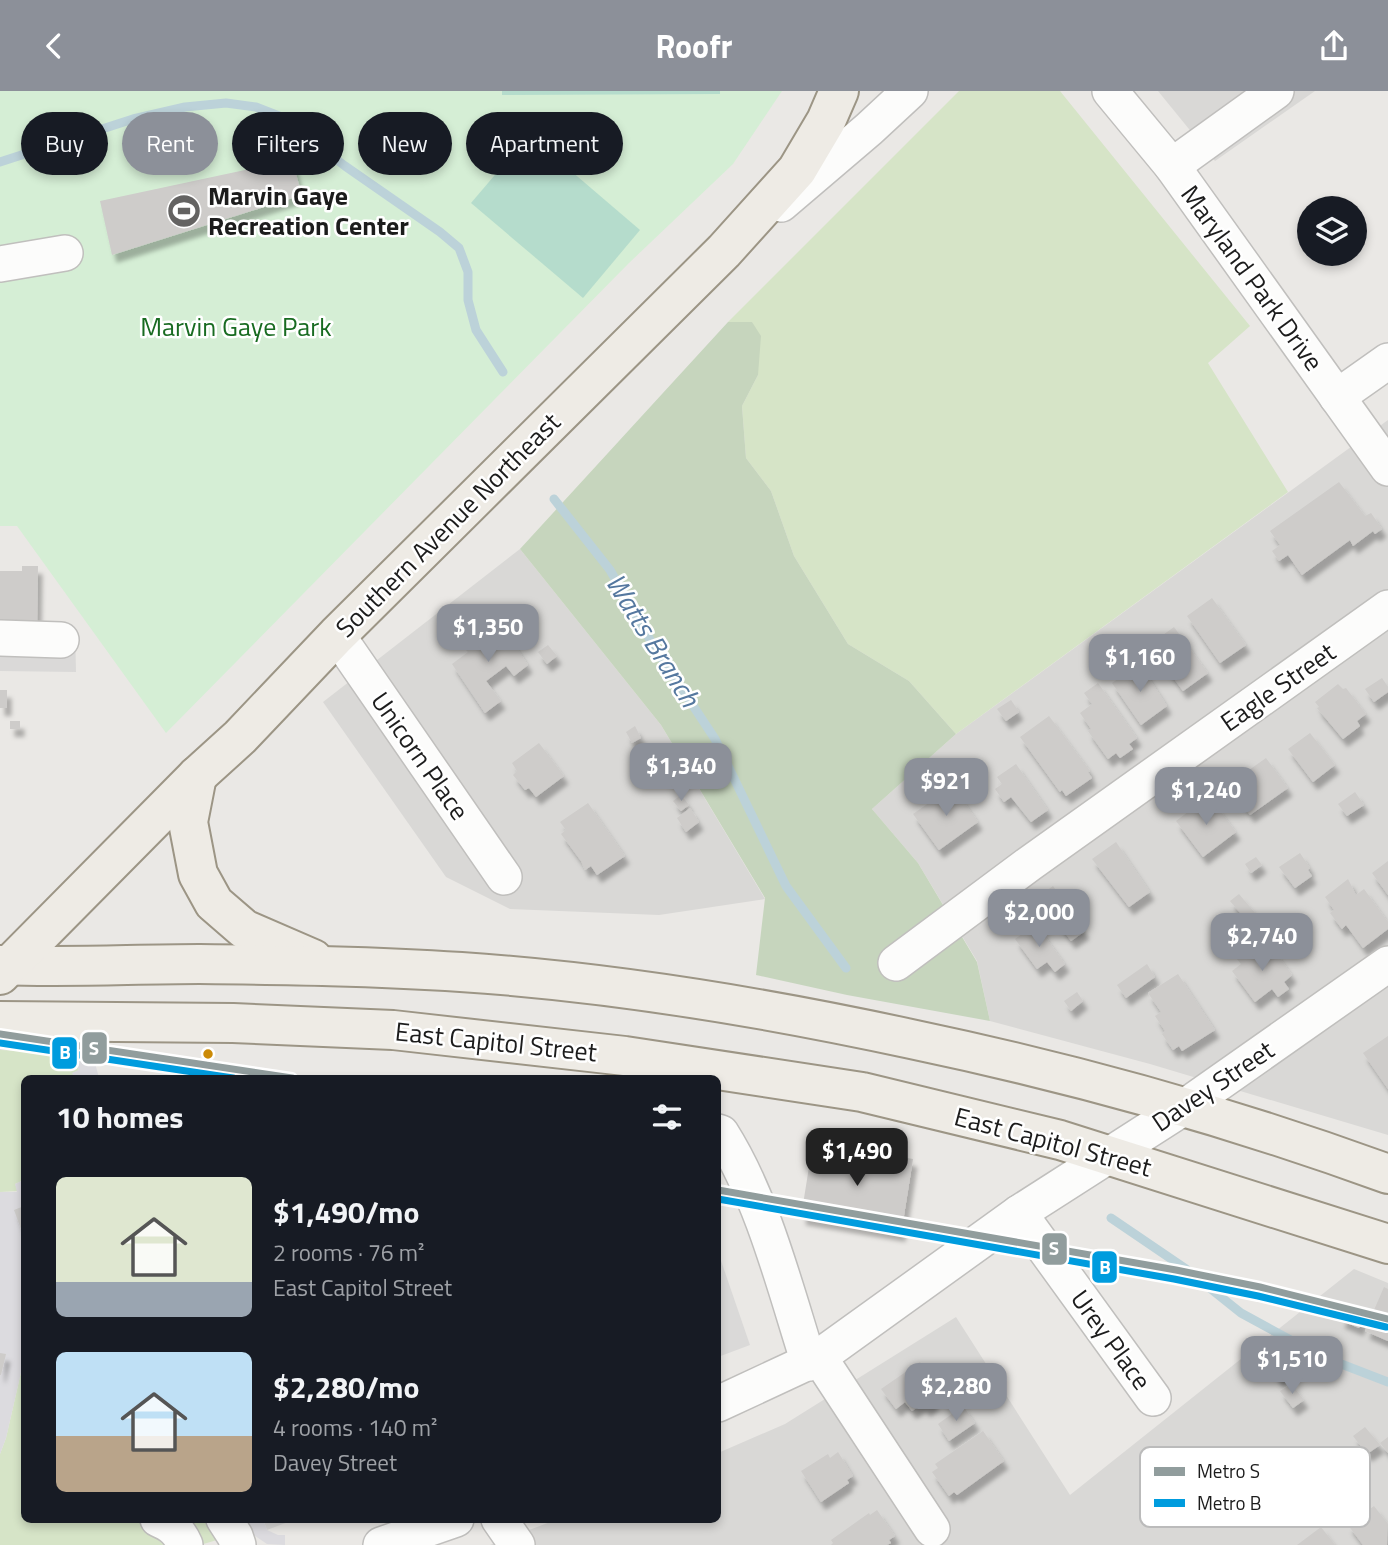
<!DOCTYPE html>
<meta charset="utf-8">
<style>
:root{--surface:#171b24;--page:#242831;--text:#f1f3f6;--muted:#9ea1a6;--accent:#8c9099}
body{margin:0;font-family:"Titillium Web",sans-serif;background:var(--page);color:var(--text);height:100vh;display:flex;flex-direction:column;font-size:26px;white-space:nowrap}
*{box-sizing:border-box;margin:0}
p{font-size:23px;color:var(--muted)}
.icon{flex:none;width:38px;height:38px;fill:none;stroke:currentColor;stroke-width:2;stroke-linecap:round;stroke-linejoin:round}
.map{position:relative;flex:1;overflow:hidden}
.side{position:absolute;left:21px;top:984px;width:700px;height:448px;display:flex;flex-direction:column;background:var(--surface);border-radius:10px;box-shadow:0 4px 10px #0003}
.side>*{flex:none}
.banner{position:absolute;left:21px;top:21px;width:700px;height:63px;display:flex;gap:14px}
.buttons{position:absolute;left:1297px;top:105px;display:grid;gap:14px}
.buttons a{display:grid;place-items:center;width:70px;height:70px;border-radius:50%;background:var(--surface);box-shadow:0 4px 10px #0003;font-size:35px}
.price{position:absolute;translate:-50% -60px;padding:0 16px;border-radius:14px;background:var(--accent);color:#fff;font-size:23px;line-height:46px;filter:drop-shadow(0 2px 4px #0008)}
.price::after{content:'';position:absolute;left:50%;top:42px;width:21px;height:16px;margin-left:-10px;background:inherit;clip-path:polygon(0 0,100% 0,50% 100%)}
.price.current{background:#222;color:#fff}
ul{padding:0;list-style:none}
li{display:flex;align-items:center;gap:21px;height:175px;padding:0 35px}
li span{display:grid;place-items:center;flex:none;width:196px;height:140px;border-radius:10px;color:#555}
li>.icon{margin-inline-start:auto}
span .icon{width:84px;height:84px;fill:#fffc;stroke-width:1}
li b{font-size:30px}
h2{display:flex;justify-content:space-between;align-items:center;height:84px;padding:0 35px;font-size:30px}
.chip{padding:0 24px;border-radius:32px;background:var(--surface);box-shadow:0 4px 10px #0003;font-size:24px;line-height:63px}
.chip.current{background:var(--accent);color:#fff}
header{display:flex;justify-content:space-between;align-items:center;height:91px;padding:0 35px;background:var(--accent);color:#fff;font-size:32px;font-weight:700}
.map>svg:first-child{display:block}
.residential{fill:#d9d8d6}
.grass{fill:#d6e4c7}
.forest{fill:#c6d5bd}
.park{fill:#d5eed5}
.pitch{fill:#b5dccc}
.parking{fill:#dad9d8}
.plaza{fill:#dcdbdf}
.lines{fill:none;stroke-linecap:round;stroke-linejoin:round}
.stream{stroke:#bcd2d9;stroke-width:9}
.building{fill:#ceccca;filter:url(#shadow)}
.minor-casing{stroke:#c0bfbd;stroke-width:38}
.major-casing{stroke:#9c9585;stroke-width:42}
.minor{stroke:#fcfcfb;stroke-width:35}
.major{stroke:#eeebe5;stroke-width:38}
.metro-1-casing{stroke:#fff;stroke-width:12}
.metro-2-casing{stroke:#fff;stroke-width:12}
.metro-1{stroke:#919d9d;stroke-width:7}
.metro-2{stroke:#009cde;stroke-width:7}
.bus-dot{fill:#cb8a06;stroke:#fff;stroke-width:2.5}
.labels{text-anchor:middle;stroke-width:5;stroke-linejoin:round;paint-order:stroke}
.poi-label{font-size:26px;font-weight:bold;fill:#1c1c1c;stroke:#fff;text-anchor:start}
.street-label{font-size:26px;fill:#1c1c1c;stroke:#fff}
.park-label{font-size:26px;fill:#186b21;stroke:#fff}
.water-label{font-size:28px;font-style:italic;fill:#55789f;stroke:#fff}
.key{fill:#fff;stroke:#bbb;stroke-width:2}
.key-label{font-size:19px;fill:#1c1c1c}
.line-badge{stroke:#fff;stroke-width:2.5}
.badge-label{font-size:19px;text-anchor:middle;font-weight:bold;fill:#fff}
</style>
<header><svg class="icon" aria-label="back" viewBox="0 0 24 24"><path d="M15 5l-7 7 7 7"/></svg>Roofr<svg class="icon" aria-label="share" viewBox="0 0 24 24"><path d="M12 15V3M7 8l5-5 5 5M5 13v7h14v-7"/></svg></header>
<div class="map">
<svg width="1388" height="1454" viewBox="0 0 1388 1454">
<defs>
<filter id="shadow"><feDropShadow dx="4.5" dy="8" stdDeviation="2" flood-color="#0004"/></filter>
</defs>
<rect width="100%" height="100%" fill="#eae8e5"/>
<g class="residential">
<path d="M1158,0H1315L1215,70Z"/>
<path d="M1388,329V1044L1150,973L990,930L977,870L918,772L872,718L956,643Z"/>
<path d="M520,458L661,634L765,808L659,824L510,818L446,786L323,611Z"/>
<path d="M1354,1178L1388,1192V1454H490L558,1428H718V1362L785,1333L956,1226L1070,1404Z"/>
</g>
<g class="grass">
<path d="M959,0H1060L1250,235L1208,272L1288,401L956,643L909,590L848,553L794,465L771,400L746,367L742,315L758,284L752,231H728Z"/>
<path d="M0,959L44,961L73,967L79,979L73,982L74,987H24V1089L15,1093L18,1100L0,1101Z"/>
<path d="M24,1268V1428H140L159,1436L174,1454H0V1363L6,1347Z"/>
<path d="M181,1428H212L217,1449L200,1454Z"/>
</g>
<path class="forest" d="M728,231H752L761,245L758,284L742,315L746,367L771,400L794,465L848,553L909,590L956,643L872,718L918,772L977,871L990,930L847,904L756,884L765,807L661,634L520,458Z"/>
<path class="park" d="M0,0H782L733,73L629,172L166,642L17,435H0Z"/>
<g class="pitch">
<path d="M502,0H720V3L502,4Z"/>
<path d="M529,44L640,139L583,207L471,112Z"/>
</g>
<g class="parking">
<path d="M37,535L75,536L76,581L0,580V540Z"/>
<path d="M718,1161L750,1254L718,1266Z"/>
<path d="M263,1428H296L267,1439Z"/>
</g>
<g class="plaza">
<path d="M0,950L29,952L28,959H0Z"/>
<path d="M73,967L94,968L99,987H74L72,982L79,979Z"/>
<path d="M24,1089V1268L6,1347L0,1363V1101H17L15,1093Z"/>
<path d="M248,1428H263L267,1439L278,1444H285V1454L267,1453L252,1443Z"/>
</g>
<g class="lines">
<g class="stream">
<path d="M0,71L133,28L185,16L226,12L256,16L279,25L345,75L440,141L459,157L468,181V209L476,239L503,281"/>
<path d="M554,408L610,479L653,554L715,648L786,795L846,877"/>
<path d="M1111,1127L1186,1178L1241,1222L1318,1264L1388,1291"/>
</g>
</g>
<g class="building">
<path d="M292,69L302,104L112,164L100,110Z"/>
<path d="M1339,391L1365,425L1371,422L1382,438L1375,443L1373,440L1353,455L1350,449L1302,484L1288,464L1279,470L1272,460L1280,454L1270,440Z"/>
<path d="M22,475H38L37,535L0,530V480H22Z"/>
<path d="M1212,507L1246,554L1220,572L1187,525Z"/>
<path d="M490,533L496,542L503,536L528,574L514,585L506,575L486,590L501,610L485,622L452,573L468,561L464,557L472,551L469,548L478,542L481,546L485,543L481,539Z"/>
<path d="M1174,536L1208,582L1183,600L1149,554Z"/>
<path d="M548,554L557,565L547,573L538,561Z"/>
<path d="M1140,573L1167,615L1141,634L1112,592Z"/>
<path d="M1382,587L1388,596V601L1374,611L1365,598Z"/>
<path d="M1098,592L1137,647L1129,653L1133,658L1120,667L1116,662L1108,668L1088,640L1091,638L1080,622L1092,613L1084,602Z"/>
<path d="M1338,593L1343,598L1346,597L1366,623L1357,630L1360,635L1343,648L1317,617L1319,616L1315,611Z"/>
<rect x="0" y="599" width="7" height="18"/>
<path d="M1011,609L1019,621L1006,630L997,618Z"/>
<path d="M1049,625L1090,680L1088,681L1092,687L1066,705L1062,699L1060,701L1020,646Z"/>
<rect x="10" y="630" width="10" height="8"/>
<path d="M635,635L641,647L632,652L626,641Z"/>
<path d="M1310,642L1335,674L1313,691L1288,658Z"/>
<path d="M539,652L564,685L536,706L529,697L525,699L513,684L517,680L512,672Z"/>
<path d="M1266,667L1288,697L1250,724L1228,694Z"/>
<path d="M1016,673L1048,719L1031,731L1011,706L1004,711L995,698L1002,693L997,686Z"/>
<path d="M953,695L978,731L939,759L913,723Z"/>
<path d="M1355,701L1364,714L1347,725L1338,713Z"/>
<path d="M681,704L689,714L681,720L673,710Z"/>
<path d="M1209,705L1236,741L1203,766L1176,730Z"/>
<path d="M588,712L625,765L597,784L591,775L585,779L581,770L561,743L566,739L560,731Z"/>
<path d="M690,717L699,731L686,741L677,727Z"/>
<path d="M1116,751L1150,801L1129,816L1092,768Z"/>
<path d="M1300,762L1310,777L1308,779L1312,785L1295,797L1279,776Z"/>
<path d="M1256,766L1262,774L1251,782L1245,773Z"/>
<path d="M1388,770V804L1372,782Z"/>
<path d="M1348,788L1356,804L1364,798L1388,831V838L1363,857L1346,834L1342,838L1330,822L1334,819L1325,806Z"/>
<path d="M1053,795L1085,840L1071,850L1038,806Z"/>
<path d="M1239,803L1255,822L1246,829L1230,810Z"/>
<path d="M1036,833L1065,873L1055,881L1047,871L1037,878L1015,848Z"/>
<path d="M1269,852L1292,884L1284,891L1289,898L1278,906L1272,898L1255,911L1232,880L1241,873L1237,868L1253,857L1257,862Z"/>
<path d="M1147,873L1155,886L1126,907L1117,894Z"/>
<path d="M1178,883L1215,939L1182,960L1179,955L1173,959L1162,943L1165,940L1155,925L1161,921L1148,902Z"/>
<path d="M1077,901L1083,910L1071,920L1064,910Z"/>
<path d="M1388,945V998L1363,962Z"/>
<path d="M813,1051L913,1068L901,1143L801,1126Z"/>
<path d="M24,1115V1146L14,1119Z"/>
<path d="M1384,1196L1388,1198V1234L1371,1226Z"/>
<path d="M1347,1215L1365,1223L1359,1237L1340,1229Z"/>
<path d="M1369,1229L1388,1236V1250L1365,1240Z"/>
<path d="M0,1262L6,1263L1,1284H0Z"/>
<path d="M920,1271L941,1300L932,1307L935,1311L926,1318L922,1313L912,1320L905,1311L896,1318L881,1298Z"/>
<path d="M1284,1271L1290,1280L1278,1288L1272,1280Z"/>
<path d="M1291,1293L1304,1309L1293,1317L1280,1300Z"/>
<path d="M963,1315L975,1332L949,1350L938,1333Z"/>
<path d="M1365,1336L1380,1354L1367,1363L1353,1345Z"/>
<path d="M983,1340L1004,1370L957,1404L954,1401L949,1405L932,1381L938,1377L935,1373Z"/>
<path d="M1388,1346V1362L1380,1352Z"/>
<path d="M838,1361L853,1385L847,1389L849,1392L821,1411L801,1380L828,1363L830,1367Z"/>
<path d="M1374,1415L1388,1433L1387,1454H1363L1348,1434Z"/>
<path d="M877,1419L895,1445L889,1449L891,1452L887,1454H831L833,1452L831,1449L869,1422L870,1424Z"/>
<path d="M1321,1436L1335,1454H1297Z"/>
</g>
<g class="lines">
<g class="minor-casing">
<g id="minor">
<path d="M1110,0L1172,75L1388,377"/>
<path d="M1172,75L1276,0"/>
<path d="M781,113L869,38L910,0"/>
<path d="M0,173L65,162"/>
<path d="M1337,306L1388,270"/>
<path d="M337,544L504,786"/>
<path d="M0,547L61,549"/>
<path d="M896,872L1029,773L1388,517"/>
<path d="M718,1041L721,1042C763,1108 785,1197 809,1272"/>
<path d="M1019,1122L1153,1307"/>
<path d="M819,1266L932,1438"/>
<path d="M718,1313L819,1266L1019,1122L1186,1015L1388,873"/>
<path d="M158,1428C172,1434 179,1440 185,1454"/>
<path d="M224,1428L235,1445L238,1454"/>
<path d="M499,1428L517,1454"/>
<path d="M381,1454L456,1428"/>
</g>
</g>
<g class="major-casing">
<g id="major">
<path d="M197,685L188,731L198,783L214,812L244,838L313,868"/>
<path d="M0,874C66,877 133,873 199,873C286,874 374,875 461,881C612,891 763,916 911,948C1073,982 1232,1026 1388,1083"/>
<path d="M0,884L197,685L240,646L337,544L724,160L797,79L826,30L839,0"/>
<path d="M0,930L233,932L393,939L625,965L862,1001L1060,1049L1388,1153"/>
</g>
</g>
<use href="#minor" class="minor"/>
<use href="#major" class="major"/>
<g class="metro-1-casing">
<g id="metro-1">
<path d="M0,943L292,987"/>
<path d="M718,1099L1176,1179L1260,1196L1388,1228"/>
</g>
</g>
<g class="metro-2-casing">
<g id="metro-2">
<path d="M0,952L233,987"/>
<path d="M718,1108L1174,1188L1258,1205L1386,1236"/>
</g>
</g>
<use href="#metro-1" class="metro-1"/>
<use href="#metro-2" class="metro-2"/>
</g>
<defs>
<g id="stadium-disc" transform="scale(1.75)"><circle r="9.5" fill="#646362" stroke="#fff"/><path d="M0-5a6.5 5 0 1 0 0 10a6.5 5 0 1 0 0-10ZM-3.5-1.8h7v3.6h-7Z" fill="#fff"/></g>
</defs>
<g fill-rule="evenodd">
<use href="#stadium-disc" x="184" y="120"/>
</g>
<circle class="bus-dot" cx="208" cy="963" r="6"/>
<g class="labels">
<g class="poi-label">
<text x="208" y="114">Marvin Gaye<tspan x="208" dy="30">Recreation Center</tspan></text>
</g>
<g class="street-label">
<text transform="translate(1252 187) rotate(54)" y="9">Maryland Park Drive</text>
<text transform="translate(448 434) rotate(-45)" y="9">Southern Avenue Northeast</text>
<text transform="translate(1278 596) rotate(-35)" y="9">Eagle Street</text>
<text transform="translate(420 665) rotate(55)" y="9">Unicorn Place</text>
<text transform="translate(496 951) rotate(6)" y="9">East Capitol Street</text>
<text transform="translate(1213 995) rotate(-34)" y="9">Davey Street</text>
<text transform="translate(1053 1051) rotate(15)" y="9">East Capitol Street</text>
<text transform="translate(1111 1249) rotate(54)" y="9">Urey Place</text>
</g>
<g class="park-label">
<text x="236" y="245">Marvin Gaye Park</text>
</g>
<g class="water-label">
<text transform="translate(653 549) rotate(58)" y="10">Watts Branch</text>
</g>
</g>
<rect x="1140" y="1356" width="230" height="80" rx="10" class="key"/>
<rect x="1154" y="1376" width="31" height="9" fill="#919d9d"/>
<rect x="1154" y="1408" width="31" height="8" fill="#009cde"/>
<g class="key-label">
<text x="1197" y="1387">Metro S</text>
<text x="1197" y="1419">Metro B</text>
</g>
<g class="line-badge">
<rect x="81" y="940" width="27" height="34" rx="7" fill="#919d9d"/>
<rect x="51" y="945" width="27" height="34" rx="7" fill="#009cde"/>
<rect x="1041" y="1141" width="27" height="34" rx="7" fill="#919d9d"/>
<rect x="1091" y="1159" width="27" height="34" rx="7" fill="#009cde"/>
</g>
<g class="badge-label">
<text x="94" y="964">S</text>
<text x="65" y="968">B</text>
<text x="1054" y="1164">S</text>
<text x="1105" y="1183">B</text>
</g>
</svg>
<div class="buttons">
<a><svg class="icon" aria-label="layers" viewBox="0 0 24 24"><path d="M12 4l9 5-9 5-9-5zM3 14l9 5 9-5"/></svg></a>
</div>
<b class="price" style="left:488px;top:573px">$1,350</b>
<b class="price" style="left:1140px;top:603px">$1,160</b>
<b class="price" style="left:681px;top:712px">$1,340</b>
<b class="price" style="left:946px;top:727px">$921</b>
<b class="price" style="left:1206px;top:736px">$1,240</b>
<b class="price" style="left:1039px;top:858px">$2,000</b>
<b class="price" style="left:1262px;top:882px">$2,740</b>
<b class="price current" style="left:857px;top:1097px">$1,490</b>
<b class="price" style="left:1292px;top:1305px">$1,510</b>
<b class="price" style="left:956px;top:1332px">$2,280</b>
<div class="banner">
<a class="chip">Buy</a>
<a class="chip current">Rent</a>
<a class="chip">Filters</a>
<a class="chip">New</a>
<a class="chip">Apartment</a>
</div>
<section class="side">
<h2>10 homes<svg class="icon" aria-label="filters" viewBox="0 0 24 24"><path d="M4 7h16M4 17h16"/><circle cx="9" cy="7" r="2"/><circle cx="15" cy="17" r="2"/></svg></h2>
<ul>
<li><span style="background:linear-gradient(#dfe7d0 75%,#9aa5b1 0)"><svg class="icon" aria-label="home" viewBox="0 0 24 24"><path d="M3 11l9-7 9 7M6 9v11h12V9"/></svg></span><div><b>$1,490/mo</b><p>2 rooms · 76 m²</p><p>East Capitol Street</p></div></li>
<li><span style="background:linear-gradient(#bfe0f5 60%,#b9a48a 0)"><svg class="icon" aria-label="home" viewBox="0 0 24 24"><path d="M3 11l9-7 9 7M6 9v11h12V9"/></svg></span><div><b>$2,280/mo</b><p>4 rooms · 140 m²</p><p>Davey Street</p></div></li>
</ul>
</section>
</div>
